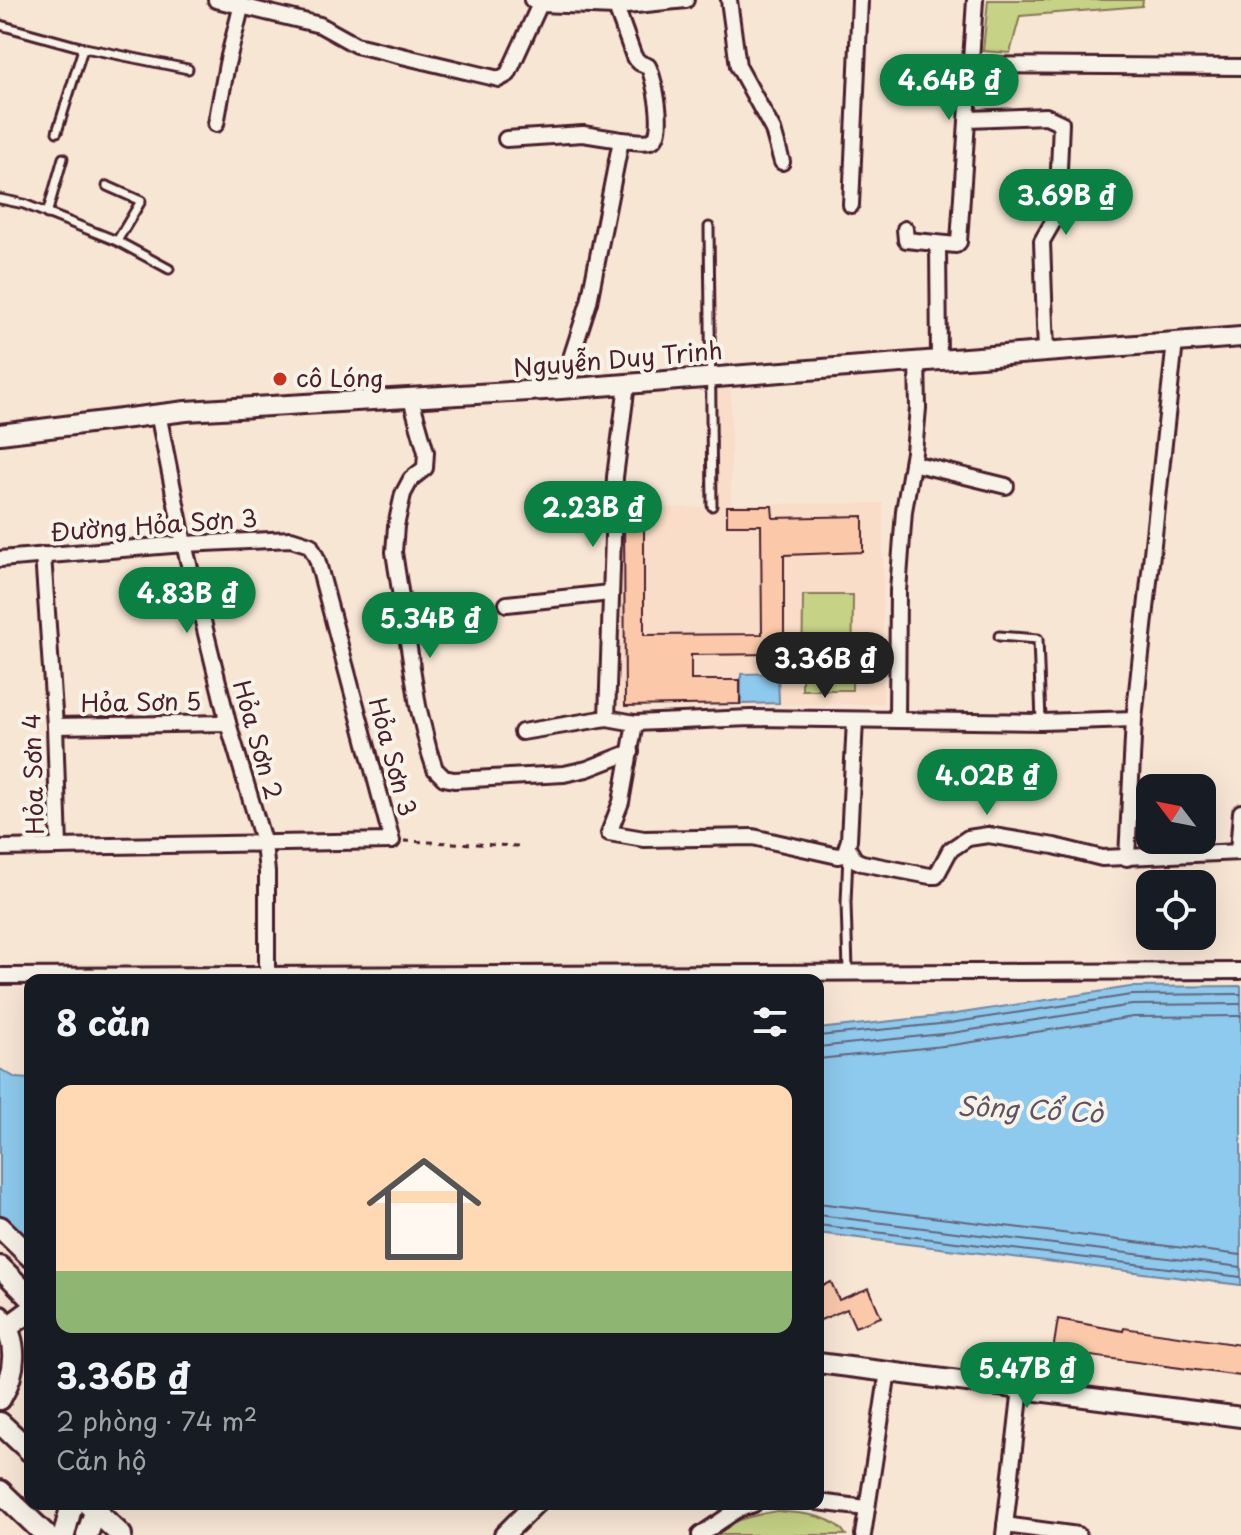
<!DOCTYPE html>
<html lang="vi">
<meta charset="utf-8">
<style>
:root{--surface:#171b24;--page:#20242c;--text:#f1f3f6;--muted:#9ea1a6;--line:#363941;--accent:#0b8043}
body{margin:0;font-family:"Playpen Sans",sans-serif;background:var(--page);color:var(--text);height:100vh;display:flex;flex-direction:column;font-size:30px;white-space:nowrap}
*{box-sizing:border-box;margin:0}
p{font-size:26px;color:var(--muted)}
.icon{flex:none;width:44px;height:44px;fill:none;stroke:currentColor;stroke-width:2;stroke-linecap:round;stroke-linejoin:round}
.map{position:relative;flex:1;overflow:hidden}
.panel{position:absolute;left:24px;top:974px;width:800px;height:536px;display:flex;flex-direction:column;background:var(--surface);border-radius:16px;box-shadow:0 8px 32px #0002}
.panel>*{flex:none}
.needle{width:52px;rotate:302deg}
.tools{position:absolute;left:1136px;top:774px;display:grid;gap:16px}
.tools a{display:grid;place-items:center;width:80px;height:80px;border-radius:16px;background:var(--surface);box-shadow:0 8px 32px #0002;font-size:40px}
.price{position:absolute;translate:-50% -68px;padding:0 18px;border-radius:28px;background:var(--accent);color:#fff;font-size:26px;line-height:52px;filter:drop-shadow(0 2px 4px #0008)}
.price::after{content:'';position:absolute;left:50%;top:48px;width:24px;height:18px;margin-left:-12px;background:inherit;clip-path:polygon(0 0,100% 0,50% 100%)}
.price.current{background:#222;color:#fff}
ul{padding:0;list-style:none}
li{display:grid;align-content:center;gap:16px;height:424px;padding:0 32px}
li+li{border-top:2px solid var(--line)}
li span{display:grid;place-items:center;height:248px;border-radius:16px;color:#555}
li>.icon{margin-inline-start:auto}
span .icon{width:144px;height:144px;fill:#fffc;stroke-width:1}
li b{font-size:34px}
h2{display:flex;justify-content:space-between;align-items:center;height:96px;padding:0 32px;font-size:34px}
.map>svg:first-child{display:block}
.built{fill:#f9ddc8}
.green{fill:#c6d286;stroke:#887858;stroke-width:2}
.water{fill:#8dcaed;stroke:#72869f;stroke-width:2}
.lines{fill:none;stroke-linecap:round;stroke-linejoin:round}
.shore{stroke:#656379;stroke-width:2}
.building{fill:#fbc9aa;stroke:#4a1f2b;stroke-width:2}
.service-casing{stroke:#4a1f2b;stroke-width:13}
.minor-casing{stroke:#4a1f2b;stroke-width:20}
.tertiary-casing{stroke:#4a1f2b;stroke-width:24}
.secondary-casing{stroke:#4a1f2b;stroke-width:26}
.path{stroke:#4a1f2b;stroke-width:3;stroke-dasharray:6 6;stroke-linecap:butt}
.service{stroke:#f7f3e8;stroke-width:7}
.minor{stroke:#f7f3e8;stroke-width:14}
.tertiary{stroke:#f7f3e8;stroke-width:18}
.secondary{stroke:#f7f3e8;stroke-width:20}
.poi-dot{fill:#c8321e;stroke:#f7f3e8;stroke-width:3}
.labels{text-anchor:middle;stroke-width:8;stroke-linejoin:round;paint-order:stroke}
.street-label{font-size:24px;fill:#4a1f2b;stroke:#f7f3e8}
.poi-label{font-size:24px;fill:#4a1f2b;stroke:#f7f3e8;text-anchor:start}
.water-label{font-size:26px;font-style:italic;fill:#5e5265;stroke:#f7f3e8}
</style>
<div class="map">
<svg width="1241" height="1535" viewBox="0 0 1241 1535">
<rect width="100%" height="100%" fill="#f8e6d5"/>
<filter id="ink" filterUnits="userSpaceOnUse"><feTurbulence type="fractalNoise" baseFrequency=".0125" numOctaves="2"/><feDisplacementMap in="SourceGraphic" scale="16" xChannelSelector="R" yChannelSelector="G"/><feConvolveMatrix kernelMatrix="1 2 1 2 8 2 1 2 1" color-interpolation-filters="sRGB"/></filter>
<g filter="url(#ink)">
<path class="built" d="M708,389H731V504L883,503V704L619,706V508L708,507Z"/>
<g class="green">
<path d="M988,0H1143L1142,6L1020,16L1010,53L983,51Z"/>
<path d="M803,595H853L852,690H802Z"/>
<path d="M777,1511C800,1514 832,1513 846,1535H714C729,1520 756,1515 777,1511Z"/>
</g>
<g class="water">
<path d="M778,673L779,703L741,704V674Z"/>
<path d="M1241,986V1285L818,1233V1029L949,1015L1130,987Z"/>
<path d="M0,1069L16,1078L30,1079L29,1246L0,1216Z"/>
</g>
<g class="lines">
<g class="shore">
<path d="M818,1036L950,1023L1131,995L1241,994"/>
<path d="M818,1047L952,1033L1132,1005L1241,1004"/>
<path d="M818,1059L953,1045L1133,1017L1241,1016"/>
<path d="M818,1203L1241,1255"/>
<path d="M818,1215L1241,1267"/>
<path d="M818,1225L1241,1277"/>
</g>
</g>
<g class="building">
<path d="M727,506H772L773,518L863,516V552L784,555V654L691,655V680H740V704L625,706L624,510H644V635L762,634L761,525H727Z"/>
<path d="M831,1282L839,1300L869,1288L881,1317L855,1327L847,1309L818,1321V1287Z"/>
<path d="M1058,1319L1123,1331L1124,1328L1241,1345V1376L1053,1351Z"/>
</g>
<g class="lines">
<g class="service-casing">
<g id="service">
<path d="M0,25L80,47"/>
<path d="M57,132L82,52L80,47L188,69"/>
<path d="M107,186L141,201L117,241"/>
<path d="M0,199L24,204L117,241L169,269"/>
<path d="M47,214L63,158"/>
<path d="M709,227L712,506"/>
<path d="M999,636L1038,639L1041,722"/>
<path d="M848,854L846,903L848,971"/>
</g>
</g>
<g class="minor-casing">
<g id="minor">
<path d="M216,0L320,25L356,45L499,79L508,74L540,4"/>
<path d="M532,0L540,4L616,7L686,0"/>
<path d="M729,0L738,66L773,130L782,162"/>
<path d="M971,65L1241,67"/>
<path d="M968,119L1046,116L1061,123L1057,215L1042,241L1046,352"/>
<path d="M216,124L227,64L241,8"/>
<path d="M506,139L583,134L621,140"/>
<path d="M851,205L860,0"/>
<path d="M905,229L906,240L956,245L959,242L975,0"/>
<path d="M938,245L939,359"/>
<path d="M561,389L589,302L621,140C629,140 646,144 653,140C666,131 654,77 648,66L640,63L634,57L616,7"/>
<path d="M411,399L426,452L425,468L411,479L403,494L396,526L394,552L418,706L429,751L435,769L444,778L454,780L564,774L587,769L631,752"/>
<path d="M158,413L184,544L228,723L264,844L267,872V976"/>
<path d="M912,463L1006,486"/>
<path d="M43,555L55,726L59,847"/>
<path d="M0,559L184,544L291,539L310,545L317,559L392,841L0,848"/>
<path d="M507,604L610,593"/>
<path d="M607,718L615,477L627,384"/>
<path d="M897,720L898,591L904,511L914,452L918,408L917,361"/>
<path d="M635,723L621,802L609,833L644,839L753,837L838,856L844,855L849,840L855,720"/>
<path d="M55,726L228,723"/>
<path d="M522,732L607,718L635,723L750,718L1041,722L1134,719"/>
<path d="M848,848L855,860L862,863L930,876H936L950,850L968,838L988,835L1054,846L1102,858L1241,852"/>
<path d="M1238,852L1241,812"/>
<path d="M1127,858L1134,719L1175,342"/>
<path d="M0,976L1241,971"/>
<path d="M818,1502L866,1508"/>
<path d="M1005,1525L1078,1535"/>
<path d="M700,1535L737,1510L754,1504"/>
<path d="M863,1535L888,1371"/>
<path d="M1004,1535L1021,1388"/>
</g>
</g>
<g class="tertiary-casing">
<g id="tertiary">
<path d="M0,434L186,411L561,389L1241,337"/>
<path d="M818,1363L1241,1417"/>
<path d="M504,1535L535,1504"/>
</g>
</g>
<g class="secondary-casing">
<g id="secondary">
<path d="M0,1227L30,1256"/>
<path d="M0,1267L30,1297"/>
<path d="M0,1317C19,1342 16,1372 0,1399"/>
<path d="M8,1327L30,1311"/>
<path d="M0,1423L30,1451"/>
<path d="M0,1491L46,1535"/>
<path d="M88,1504L121,1535"/>
<path d="M64,1535L72,1504"/>
<path d="M87,1535L98,1504"/>
</g>
</g>
<path class="path" d="M404,841L520,846"/>
<use href="#service" class="service"/>
<use href="#minor" class="minor"/>
<use href="#tertiary" class="tertiary"/>
<use href="#secondary" class="secondary"/>
</g>
</g>
<circle class="poi-dot" cx="280" cy="379" r="8"/>
<g class="labels">
<g class="street-label">
<text transform="translate(618 360) rotate(-5)" y="8">Nguyễn Duy Trinh</text>
<text transform="translate(154 526) rotate(-4)" y="8">Đường Hỏa Sơn 3</text>
<text transform="translate(141 703) rotate(-1)" y="8">Hỏa Sơn 5</text>
<text transform="translate(257 740) rotate(74)" y="8">Hỏa Sơn 2</text>
<text transform="translate(392 757) rotate(75)" y="8">Hỏa Sơn 3</text>
<text transform="translate(34 774) rotate(-92)" y="8">Hỏa Sơn 4</text>
</g>
<g class="poi-label">
<text x="296" y="387">cô Lóng</text>
</g>
<g class="water-label">
<text transform="translate(1030 1110) rotate(3)" y="9">Sông Cổ Cò</text>
</g>
</g>
</svg>
<div class="tools">
<a><svg class="needle" viewBox="-14 -14 28 28"><path d="M0-13l5 13h-10z" fill="#e53935"/><path d="M0 13l5-13h-10z" fill="#9ea1a6"/></svg></a>
<a><svg class="icon" aria-label="locate" viewBox="0 0 24 24"><circle cx="12" cy="12" r="6"/><path d="M12 2v4M12 18v4M2 12h4M18 12h4"/></svg></a>
</div>
<b class="price" style="left:949px;top:122px">4.64B ₫</b>
<b class="price" style="left:1066px;top:237px">3.69B ₫</b>
<b class="price" style="left:593px;top:549px">2.23B ₫</b>
<b class="price" style="left:187px;top:635px">4.83B ₫</b>
<b class="price" style="left:430px;top:660px">5.34B ₫</b>
<b class="price current" style="left:825px;top:700px">3.36B ₫</b>
<b class="price" style="left:987px;top:817px">4.02B ₫</b>
<b class="price" style="left:1027px;top:1410px">5.47B ₫</b>
<section class="panel">
<h2>8 căn<svg class="icon" aria-label="filters" viewBox="0 0 24 24"><path d="M4 7h16M4 17h16"/><circle cx="9" cy="7" r="2"/><circle cx="15" cy="17" r="2"/></svg></h2>
<ul>
<li><span style="background:linear-gradient(#ffd9b3 75%,#8fb573 0)"><svg class="icon" aria-label="home" viewBox="0 0 24 24"><path d="M3 11l9-7 9 7M6 9v11h12V9"/></svg></span><div><b>3.36B ₫</b><p>2 phòng · 74 m²</p><p>Căn hộ</p></div></li>
</ul>
</section>
</div>
